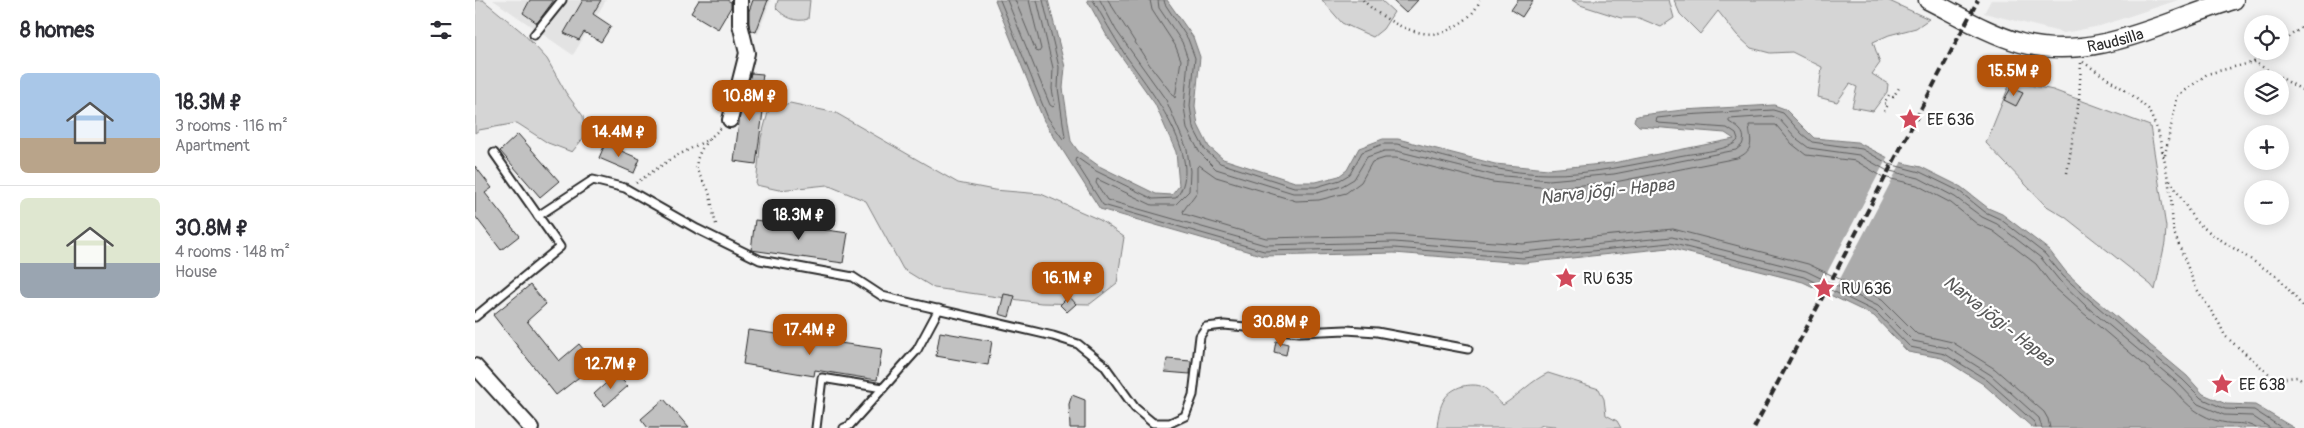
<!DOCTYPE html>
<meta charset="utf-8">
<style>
:root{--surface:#fff;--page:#f2f2f3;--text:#2b2b33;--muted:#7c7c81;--line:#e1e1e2;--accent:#b45309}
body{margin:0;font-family:Pangolin,sans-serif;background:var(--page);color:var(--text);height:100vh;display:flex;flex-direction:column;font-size:19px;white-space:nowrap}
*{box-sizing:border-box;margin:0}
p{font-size:16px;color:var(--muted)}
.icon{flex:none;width:28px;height:28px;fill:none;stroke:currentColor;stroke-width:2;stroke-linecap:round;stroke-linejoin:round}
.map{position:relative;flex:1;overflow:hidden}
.side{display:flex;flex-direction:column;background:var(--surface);width:475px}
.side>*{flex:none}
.controls{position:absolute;left:1769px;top:15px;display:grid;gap:10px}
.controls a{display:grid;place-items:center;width:45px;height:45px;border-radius:50%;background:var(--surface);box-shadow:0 2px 12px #0003;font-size:25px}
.price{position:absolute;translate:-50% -42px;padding:0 11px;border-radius:10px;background:var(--accent);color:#fff;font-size:16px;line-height:32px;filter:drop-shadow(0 1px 2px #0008)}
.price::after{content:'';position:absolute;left:50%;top:30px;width:15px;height:11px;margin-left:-8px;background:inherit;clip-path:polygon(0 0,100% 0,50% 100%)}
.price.current{background:#222;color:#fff}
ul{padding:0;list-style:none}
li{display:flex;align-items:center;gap:15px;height:125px;padding:0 20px}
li+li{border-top:1px solid var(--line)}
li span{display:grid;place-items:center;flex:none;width:140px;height:100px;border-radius:8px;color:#555}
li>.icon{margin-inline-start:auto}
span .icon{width:60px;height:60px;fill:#fffc;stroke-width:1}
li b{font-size:21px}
h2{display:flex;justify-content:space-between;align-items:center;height:60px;padding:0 20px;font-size:21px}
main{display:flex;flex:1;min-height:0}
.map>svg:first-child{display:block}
.built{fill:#e3e3e3}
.green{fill:#d5d5d5;stroke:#808080}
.water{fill:#ababab;stroke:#787878}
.pier{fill:#f2f2f2}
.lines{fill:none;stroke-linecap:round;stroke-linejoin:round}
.shore{stroke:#5e5e5e;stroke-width:1}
.building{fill:#c1c1c1;stroke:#2b2b2b}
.service-casing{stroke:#2b2b2b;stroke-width:11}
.minor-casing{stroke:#2b2b2b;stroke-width:18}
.tertiary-casing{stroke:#2b2b2b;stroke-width:21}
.path{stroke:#2b2b2b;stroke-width:2.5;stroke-dasharray:1 4;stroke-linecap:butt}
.service{stroke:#fff;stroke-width:7}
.minor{stroke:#fff;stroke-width:14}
.tertiary{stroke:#fff;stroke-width:18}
.rail{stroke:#2b2b2b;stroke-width:4;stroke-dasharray:8 4;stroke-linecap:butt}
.labels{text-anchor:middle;stroke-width:4.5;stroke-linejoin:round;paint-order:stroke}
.street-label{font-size:16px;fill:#2b2b2b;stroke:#fff}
.poi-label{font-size:16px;fill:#2b2b2b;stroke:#fff;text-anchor:start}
.water-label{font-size:18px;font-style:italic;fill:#585858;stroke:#fff}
</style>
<main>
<section class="side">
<h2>8 homes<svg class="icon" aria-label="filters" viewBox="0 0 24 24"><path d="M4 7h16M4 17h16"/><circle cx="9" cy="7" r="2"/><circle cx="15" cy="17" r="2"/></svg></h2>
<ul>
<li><span style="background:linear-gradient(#a9c7e8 65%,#b9a48a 0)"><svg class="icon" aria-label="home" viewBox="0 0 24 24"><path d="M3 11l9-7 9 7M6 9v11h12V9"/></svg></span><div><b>18.3M ₽</b><p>3 rooms · 116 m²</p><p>Apartment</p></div></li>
<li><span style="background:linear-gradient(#dfe7d0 65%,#9aa5b1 0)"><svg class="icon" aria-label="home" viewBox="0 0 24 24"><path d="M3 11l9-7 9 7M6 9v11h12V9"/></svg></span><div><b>30.8M ₽</b><p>4 rooms · 148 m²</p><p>House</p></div></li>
</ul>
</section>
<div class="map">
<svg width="1829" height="428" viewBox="0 0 1829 428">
<rect width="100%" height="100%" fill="#f2f2f2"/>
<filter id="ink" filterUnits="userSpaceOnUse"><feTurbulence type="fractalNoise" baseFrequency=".02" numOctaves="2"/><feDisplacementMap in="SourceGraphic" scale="10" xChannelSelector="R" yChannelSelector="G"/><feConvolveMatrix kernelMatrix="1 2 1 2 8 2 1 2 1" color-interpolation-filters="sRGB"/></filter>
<g filter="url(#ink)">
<g class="built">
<path d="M18,0H131L98,55Z"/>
<path d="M270,0H296L283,34L267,28Z"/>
<path d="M1516,0H1703L1625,26L1589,33L1509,13Z"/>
</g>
<g class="green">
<path d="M0,0H8L47,32L72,59L91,93L108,116L110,136L97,152L73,143L42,123L4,130L0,133Z"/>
<path d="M303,0H335L333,19C321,23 309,17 301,8Z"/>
<path d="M847,0H906L919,12L908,29L898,37L867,23Z"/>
<path d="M1097,0H1194L1199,18L1186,27L1164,18H1146L1105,5Z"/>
<path d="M1199,0H1412L1454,19L1441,28L1414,35L1398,42L1405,63L1397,74L1413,84L1412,92L1398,111L1377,107L1382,87L1375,84L1362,102L1343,97L1347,67L1317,52L1295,53L1276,48L1262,35L1243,11L1225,34L1205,14Z"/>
<path d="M1536,81L1578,90L1675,126L1691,227L1690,243L1680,290L1676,285L1590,217L1570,205L1511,143Z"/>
<path d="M315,103L361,113L483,183L519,190L566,194L625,220L649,237L642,283L615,304L566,303L459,288L428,269L391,201L352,185L304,190L281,185L286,138L294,109Z"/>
<path d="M1073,373L1124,389L1129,399L1131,415L1142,421L1146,428H1081V426L1068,425L1061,428H962C964,408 967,392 988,386C994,385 1002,384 1008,387C1015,391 1022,400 1028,405C1044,395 1056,381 1073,373Z"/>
</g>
<path class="water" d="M520,0H573L590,67L588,88L596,141L603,151L624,166L681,194L697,195L704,186L701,152L680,104L632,36L612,0H692L718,37L725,57L720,106L723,125L734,147L748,159L820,182H841L864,176L872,170L884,148L908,139H923L1020,164L1073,169L1138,163L1259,139L1250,133L1164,126L1159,121L1160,117L1166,115L1208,110L1299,105L1310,109L1339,138L1382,142L1419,161L1446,167L1486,187L1513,208L1527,214L1574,250L1591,272L1619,298L1712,376L1728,394L1751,404L1780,405L1819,428H1558L1508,384L1467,358L1433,352L1399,316L1328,282L1194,248L1048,263L919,253L789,256L625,209L569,121Z"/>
<path class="pier" d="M1413,156L1427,161L1355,298L1342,292Z"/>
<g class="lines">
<g class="shore">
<path d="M525,0L573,118L588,139L590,137L583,88L584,67L568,0"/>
<path d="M532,0L575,105L578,107L580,105L577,89L578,68L562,0"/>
<path d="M540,0L561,51L564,52L566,49L554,0"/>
<path d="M618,0C628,18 638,35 649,53C671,85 733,159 701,198L678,199L621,171L601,157L600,161L628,205L789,251L919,248L1048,258L1195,243L1329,277L1401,312L1435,347L1470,354L1512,380L1559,422L1561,428"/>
<path d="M625,0L641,30L691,100L712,149L715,171L714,191L700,205H677L622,179L621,183L632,200L790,245L919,242L1048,252L1197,237L1331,271L1403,306L1438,341L1473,348L1516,375L1564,418L1567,428"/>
<path d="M633,0L674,64L700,98L706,60L700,45L677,10L675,0"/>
<path d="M683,0L684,8L707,42L713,59L709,106L712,129L725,153L741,169L818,193H842L867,186L879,179L892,157L909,151H922L1018,175L1074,180L1139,174L1261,150L1267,145C1272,133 1264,128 1254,122V119L1297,116L1304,119L1322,139L1334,148L1384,155L1411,170L1444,178L1480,197L1507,217L1522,224L1566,258L1584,280L1611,306L1704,384L1723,404L1749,415L1777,416L1795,428"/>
<path d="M689,0L690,4L713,39L720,58L715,106L718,127L730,150L745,163L819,187H841L865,180L875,174L887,152L908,144H922C971,157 1021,173 1072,174C1118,175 1164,163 1209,155C1221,153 1256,150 1263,140L1261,134L1252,128L1183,123L1181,121L1182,118L1209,115L1298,110L1308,113L1327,134L1337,142L1387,149L1414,164L1445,172L1484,191L1510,212L1525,219L1570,254L1588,276L1616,301L1708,380L1726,398L1750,409L1779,410L1807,428"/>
<path d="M1575,428L1573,419L1569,412L1520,369L1477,342L1442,334L1407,299L1333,264L1198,229L1048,244L919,235L791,238L709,214L708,211L722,192V167L724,165L741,177L821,201L844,200L871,193L886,182L897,162L910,158H921L1017,182L1074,188L1140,182L1262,158C1281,150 1275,140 1274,125H1301L1317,144L1331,155L1381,161L1408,177L1442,185L1476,203L1502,224L1518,231L1561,264L1578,286L1606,311L1699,390C1712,405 1726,418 1747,422C1759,425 1770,421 1781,428"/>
</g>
</g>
<g class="building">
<path d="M55,0H79L62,23L48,13Z"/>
<path d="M108,0H126L118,14L136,26L126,42L109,32L104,40L89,33Z"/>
<path d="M224,0H252L256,2V7L243,29L216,13Z"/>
<path d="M278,0H293L281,32L275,30L274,23V11Z"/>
<path d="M917,0H943L931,13Z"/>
<path d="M1043,0H1058L1047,17L1036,10Z"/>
<path d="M276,73L288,74L285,96L290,97L281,164L259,161L265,115Z"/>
<path d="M1536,88L1548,93L1541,106L1529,100Z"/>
<path d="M43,134L84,181L65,197L25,151Z"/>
<path d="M130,144L165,159L159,173L124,158Z"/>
<path d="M0,166L17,188L10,193L44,236L26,250L0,216Z"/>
<path d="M280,220L373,233L368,263L276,250Z"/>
<path d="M55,285L71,304L52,321L84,361L104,344L121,364L81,395L18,315Z"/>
<path d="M529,294L540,296L534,317L524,314Z"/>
<path d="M594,296L601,304L592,312L585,305Z"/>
<path d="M273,330L407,349L402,380L340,370L339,376L268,364Z"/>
<path d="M465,332L517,341L513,365L461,356Z"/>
<path d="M801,341L813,344L811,355L799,352Z"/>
<path d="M692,359L716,361L715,374L690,372Z"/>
<path d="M139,376H143L153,386L130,406L119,394Z"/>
<path d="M597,395L610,400V428H595L594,404Z"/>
<path d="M189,399L214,428H173L166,419Z"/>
</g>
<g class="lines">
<g class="service-casing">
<g id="service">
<path d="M59,35L87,0"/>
<path d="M63,216L118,180L150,188L222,229L285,260L378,277L407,296L423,300L578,336L603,344L629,365L660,408L678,423H695L710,416L718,395L725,336L731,327L749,325L825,332L871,330L902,332L993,349"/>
<path d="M0,317L85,247L19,153"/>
<path d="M341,428L347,378L408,388"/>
<path d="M369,428L374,426L442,350L464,309"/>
</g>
</g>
<g class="minor-casing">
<g id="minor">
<path d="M255,120L272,53L265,24V0"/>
<path d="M0,366L56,428"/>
</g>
</g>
<g class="tertiary-casing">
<g id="tertiary">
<path id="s1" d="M1453,0C1483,15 1514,34 1546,43C1619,63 1692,20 1759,0"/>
</g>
</g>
<g class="path">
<path d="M888,0C905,18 942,40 968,32C973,31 978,27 982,25C992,20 1001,11 1005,0"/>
<path d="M1805,43L1829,26"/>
<path d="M1608,62L1657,95L1673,109L1683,131L1689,158L1696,196L1698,230L1721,288L1744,323L1750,336L1800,379L1822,377L1829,382"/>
<path d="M1779,62L1794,51"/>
<path d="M1409,111L1413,105L1409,103L1414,95L1418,97L1426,85"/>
<path d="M233,140C227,147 218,162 223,172C227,181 233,186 235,196C238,207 238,216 242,227"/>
<path d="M1690,155L1702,97L1732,74L1779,62L1829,91"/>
<path d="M1592,173L1604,100L1606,63"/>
<path d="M1695,180L1720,221L1737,234L1804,278L1829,308"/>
<path d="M161,183L196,159L234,139L246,128"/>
</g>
<use href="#service" class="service"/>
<use href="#minor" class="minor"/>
<use href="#tertiary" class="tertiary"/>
<path class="rail" d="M1279,428L1503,0"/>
</g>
</g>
<defs>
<g id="sight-bare" transform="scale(1.725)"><path d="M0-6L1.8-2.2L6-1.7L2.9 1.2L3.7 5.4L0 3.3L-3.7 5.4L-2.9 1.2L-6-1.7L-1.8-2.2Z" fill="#d1495b" stroke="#fff" stroke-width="2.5" paint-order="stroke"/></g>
</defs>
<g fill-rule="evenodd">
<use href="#sight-bare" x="1435" y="119"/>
<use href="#sight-bare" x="1091" y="278"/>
<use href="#sight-bare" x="1349" y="288"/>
<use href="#sight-bare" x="1747" y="384"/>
</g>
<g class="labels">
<g class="street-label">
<text dy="6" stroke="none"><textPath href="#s1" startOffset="198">Raudsilla</textPath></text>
</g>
<g class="poi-label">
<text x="1452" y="125">EE 636</text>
<text x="1108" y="284">RU 635</text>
<text x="1366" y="294">RU 636</text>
<text x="1764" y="390">EE 638</text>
</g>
<g class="water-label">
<text transform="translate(1132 191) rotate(-6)" y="6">Narva jõgi - Нарва</text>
<text transform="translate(1524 321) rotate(38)" y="6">Narva jõgi - Нарва</text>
</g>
</g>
</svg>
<div class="controls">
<a><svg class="icon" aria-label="locate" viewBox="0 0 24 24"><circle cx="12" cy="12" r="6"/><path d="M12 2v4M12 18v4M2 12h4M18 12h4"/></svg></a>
<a><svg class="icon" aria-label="layers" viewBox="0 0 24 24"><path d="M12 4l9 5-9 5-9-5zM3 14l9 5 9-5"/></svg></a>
<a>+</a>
<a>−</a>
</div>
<b class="price" style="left:1539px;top:97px">15.5M ₽</b>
<b class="price" style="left:275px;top:122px">10.8M ₽</b>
<b class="price" style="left:144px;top:158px">14.4M ₽</b>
<b class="price current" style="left:324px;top:241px">18.3M ₽</b>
<b class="price" style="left:593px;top:304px">16.1M ₽</b>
<b class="price" style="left:806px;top:348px">30.8M ₽</b>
<b class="price" style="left:335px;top:356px">17.4M ₽</b>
<b class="price" style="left:136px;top:390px">12.7M ₽</b>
</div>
</main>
